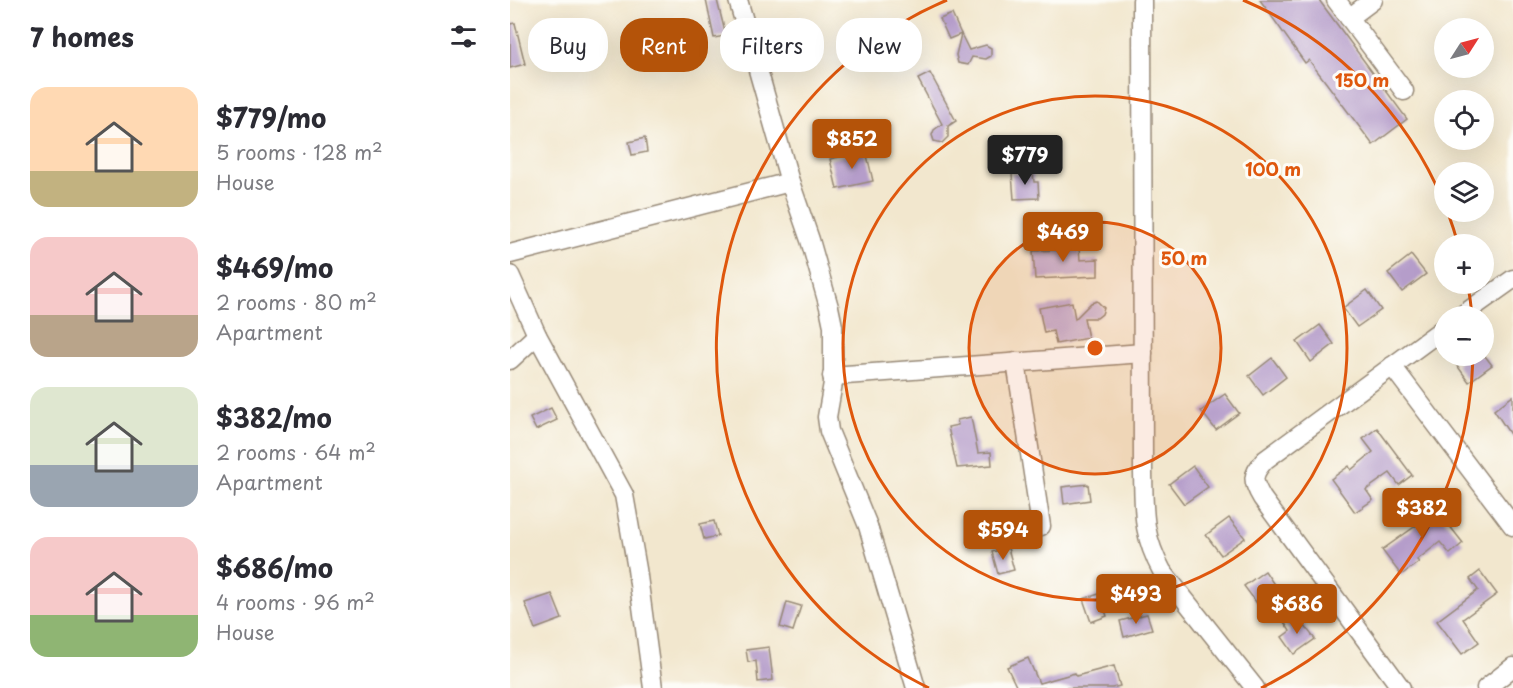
<!DOCTYPE html>
<meta charset="utf-8">
<style>
:root{--surface:#fff;--page:#f7f7f7;--text:#2b2b33;--muted:#7c7c81;--accent:#b45309}
body{margin:0;font-family:"Playpen Sans",sans-serif;background:var(--page);color:var(--text);height:100vh;display:flex;flex-direction:column;font-size:22px;white-space:nowrap}
*{box-sizing:border-box;margin:0}
p{font-size:20px;color:var(--muted)}
.icon{flex:none;width:33px;height:33px;fill:none;stroke:currentColor;stroke-width:2;stroke-linecap:round;stroke-linejoin:round}
.map{position:relative;flex:1;overflow:hidden}
.details{display:flex;flex-direction:column;background:var(--surface);width:510px}
.details>*{flex:none}
.banner{position:absolute;left:18px;top:18px;width:570px;height:54px;display:flex;gap:12px}
.needle{width:39px;rotate:54deg}
.tools{position:absolute;left:924px;top:18px;display:grid;gap:12px}
.tools a{display:grid;place-items:center;width:60px;height:60px;border-radius:50%;background:var(--surface);box-shadow:0 6px 24px #0002;font-size:30px}
.price{position:absolute;translate:-50% -51px;padding:0 14px;border-radius:6px;background:var(--accent);color:#fff;font-size:20px;line-height:39px;filter:drop-shadow(0 2px 3px #0008)}
.price::after{content:'';position:absolute;left:50%;top:36px;width:18px;height:14px;margin-left:-9px;background:inherit;clip-path:polygon(0 0,100% 0,50% 100%)}
.price.on{background:#222;color:#fff}
ul{padding:0;list-style:none}
li{display:flex;align-items:center;gap:18px;height:150px;padding:0 30px}
li span{display:grid;place-items:center;flex:none;width:168px;height:120px;border-radius:18px;color:#555}
li>.icon{margin-inline-start:auto}
span .icon{width:72px;height:72px;fill:#fffc;stroke-width:1}
li b{font-size:26px}
h2{display:flex;justify-content:space-between;align-items:center;height:72px;padding:0 30px;font-size:26px}
.pill{padding:0 21px;border-radius:24px;background:var(--surface);box-shadow:0 6px 24px #0002;font-size:21px;line-height:54px}
.pill.on{background:var(--accent);color:#fff}
main{display:flex;flex:1;min-height:0}
.map>svg:first-child{display:block}
.building{fill:#b59dca}
.lines{fill:none;stroke-linecap:round;stroke-linejoin:round}
.minor-casing{stroke:#968876;stroke-width:21}
.minor{stroke:#fff;stroke-width:18}
.ring{fill:none;stroke:#df570d;stroke-width:3}
.centre{fill:#df570d;stroke:#fdfcf7;stroke-width:3}
.ring-label{font-size:18px;text-anchor:middle;font-weight:bold;fill:#df570d;stroke:#fdfcf7;stroke-width:6;stroke-linejoin:round;paint-order:stroke}
</style>
<main>
<section class="details">
<h2>7 homes<svg class="icon" aria-label="filters" viewBox="0 0 24 24"><path d="M4 7h16M4 17h16"/><circle cx="9" cy="7" r="2"/><circle cx="15" cy="17" r="2"/></svg></h2>
<ul>
<li><span style="background:linear-gradient(#ffd9b3 70%,#c2b280 0)"><svg class="icon" aria-label="home" viewBox="0 0 24 24"><path d="M3 11l9-7 9 7M6 9v11h12V9"/></svg></span><div><b>$779/mo</b><p>5 rooms · 128 m²</p><p>House</p></div></li>
<li><span style="background:linear-gradient(#f6c9c9 65%,#b9a48a 0)"><svg class="icon" aria-label="home" viewBox="0 0 24 24"><path d="M3 11l9-7 9 7M6 9v11h12V9"/></svg></span><div><b>$469/mo</b><p>2 rooms · 80 m²</p><p>Apartment</p></div></li>
<li><span style="background:linear-gradient(#dfe7d0 65%,#9aa5b1 0)"><svg class="icon" aria-label="home" viewBox="0 0 24 24"><path d="M3 11l9-7 9 7M6 9v11h12V9"/></svg></span><div><b>$382/mo</b><p>2 rooms · 64 m²</p><p>Apartment</p></div></li>
<li><span style="background:linear-gradient(#f6c9c9 65%,#8fb573 0)"><svg class="icon" aria-label="home" viewBox="0 0 24 24"><path d="M3 11l9-7 9 7M6 9v11h12V9"/></svg></span><div><b>$686/mo</b><p>4 rooms · 96 m²</p><p>House</p></div></li>
</ul>
</section>
<div class="map">
<svg width="1003" height="688" viewBox="0 0 1003 688">
<rect width="100%" height="100%" fill="#fdfcf7"/>
<filter id="ink" filterUnits="userSpaceOnUse"><feTurbulence type="fractalNoise" baseFrequency=".0167" numOctaves="2"/><feDisplacementMap in="SourceGraphic" scale="12" xChannelSelector="R" yChannelSelector="G"/><feConvolveMatrix kernelMatrix="1 2 1 2 8 2 1 2 1" color-interpolation-filters="sRGB"/></filter>
<filter id="wash" filterUnits="userSpaceOnUse"><feTurbulence type="fractalNoise" baseFrequency=".008" numOctaves="4" result="noise"/><feDisplacementMap in="SourceGraphic" scale="24" xChannelSelector="R" yChannelSelector="G"/><feGaussianBlur stdDeviation="1.35" result="paint"/><feColorMatrix in="noise" values="0 0 0 0 0 0 0 0 0 0 0 0 0 0 0 0 0 1.4 0 .05"/><feComposite in="paint" operator="in"/></filter>
<g filter="url(#wash)">
<rect width="100%" height="100%" fill="#f2e7ce"/>
<g id="blocks">
<g class="building">
<path d="M196,0H207L216,36L204,38Z"/>
<path d="M750,0H809L897,119L863,145L799,60L795,63Z"/>
<path d="M442,14L451,34L439,39L430,19Z"/>
<path d="M5,23L15,64L0,68V24Z"/>
<path d="M398,32L403,45L385,52L380,38Z"/>
<path d="M451,34L459,50L476,45L481,48V56L476,59L462,57L458,65L448,63L446,55Z"/>
<path d="M420,73L446,121L438,126V137L432,143L424,141L422,135L424,130L432,124L408,79Z"/>
<path d="M135,138L137,152L122,155L119,142Z"/>
<path d="M356,151L363,181L327,189L320,159Z"/>
<path d="M523,173L524,182H528L529,198L504,199L502,174Z"/>
<path d="M562,237L563,249L569,248L570,260L588,259V276L525,279L523,251L550,250L549,238Z"/>
<path d="M901,255L916,274L892,292L878,273Z"/>
<path d="M857,290L871,310L847,327L833,308Z"/>
<path d="M587,301L594,308L592,314L587,318H574L578,338L546,344L543,331L534,333L529,308L562,302L565,319L581,303Z"/>
<path d="M810,325L824,344L801,362L787,342Z"/>
<path d="M957,356H975L982,365L959,382L946,364Z"/>
<path d="M762,358L776,377L753,395L739,376Z"/>
<path d="M715,394L729,413L706,430L691,411Z"/>
<path d="M1003,396V439L984,410Z"/>
<path d="M41,408L47,420L26,430L20,418Z"/>
<path d="M461,417L468,453L481,452L482,465L447,468L438,427L448,425L447,420Z"/>
<path d="M867,428L902,475L889,485L880,473L856,490L863,500L845,512L821,479L839,466L841,470L863,452L853,439Z"/>
<path d="M683,466L698,487L674,504L659,484Z"/>
<path d="M578,484L580,500L554,504L552,487Z"/>
<path d="M917,497L953,543L940,554L930,542L907,560L909,562L891,575L872,550L914,520L904,507Z"/>
<path d="M719,518L735,538L711,555L696,535Z"/>
<path d="M204,521L208,536L194,539L190,524Z"/>
<path d="M498,548L504,570L488,574L482,552Z"/>
<path d="M755,571L769,592L749,606L734,586Z"/>
<path d="M970,571L987,594L953,619L969,642L952,654L927,621L968,590L960,579Z"/>
<path d="M42,594L52,619L25,629L15,603Z"/>
<path d="M589,594L597,616L581,622L573,599Z"/>
<path d="M277,602L291,606L283,631L270,627Z"/>
<path d="M637,614L642,629L614,637L610,621Z"/>
<path d="M786,615L805,639L784,654L772,637L780,631L774,622Z"/>
<path d="M259,647L263,680L248,682L246,661L238,662L236,650Z"/>
<path d="M518,658L529,683L565,673L566,676L604,666L610,686L602,688H507L497,667Z"/>
</g>
</g>
</g>
<g filter="url(#ink)">
<use href="#blocks" fill-opacity="0" stroke="#968876" stroke-width="1.5"/>
<g class="lines">
<g class="minor-casing">
<g id="minor">
<path d="M228,0L280,182L300,240L319,307L323,326V383L317,417L319,431L358,526L406,688"/>
<path d="M632,0L633,472C634,512 632,534 652,571L745,688"/>
<path d="M826,0L894,91"/>
<path d="M839,18L863,0"/>
<path d="M0,254L280,182"/>
<path d="M0,275L27,335L114,495L127,569L143,688"/>
<path d="M951,316L1003,279"/>
<path d="M0,360L27,335"/>
<path d="M506,362L531,526"/>
<path d="M882,366L1003,526"/>
<path d="M322,376L633,353"/>
<path d="M891,688L752,498C742,481 741,475 755,460L934,328"/>
<path d="M976,688L1003,667"/>
</g>
</g>
<use href="#minor" class="minor"/>
</g>
</g>
<circle cx="585" cy="348" r="126" fill="#df570d" fill-opacity=".12"/>
<g class="ring">
<circle cx="585" cy="348" r="126"/>
<circle cx="585" cy="348" r="252"/>
<path d="M963 358A378 378 0 0 1 751 688M419 688A378 378 0 0 1 437 0M733 0A378 378 0 0 1 934 203M938 213A378 378 0 0 1 948 244M958 286A378 378 0 0 1 962 315"/>
</g>
<circle cx="585" cy="348" r="9" class="centre"/>
<g class="ring-label">
<text x="852" y="87">150 m</text>
<text x="763" y="176">100 m</text>
<text x="674" y="265">50 m</text>
</g>
</svg>
<div class="tools">
<a><svg class="needle" viewBox="-14 -14 28 28"><path d="M0-13l5 13h-10z" fill="#e53935"/><path d="M0 13l5-13h-10z" fill="#7c7c81"/></svg></a>
<a><svg class="icon" aria-label="locate" viewBox="0 0 24 24"><circle cx="12" cy="12" r="6"/><path d="M12 2v4M12 18v4M2 12h4M18 12h4"/></svg></a>
<a><svg class="icon" aria-label="layers" viewBox="0 0 24 24"><path d="M12 4l9 5-9 5-9-5zM3 14l9 5 9-5"/></svg></a>
<a>+</a>
<a>−</a>
</div>
<b class="price" style="left:342px;top:170px">$852</b>
<b class="price on" style="left:515px;top:186px">$779</b>
<b class="price" style="left:553px;top:263px">$469</b>
<b class="price" style="left:912px;top:539px">$382</b>
<b class="price" style="left:493px;top:561px">$594</b>
<b class="price" style="left:626px;top:625px">$493</b>
<b class="price" style="left:787px;top:635px">$686</b>
<div class="banner">
<a class="pill">Buy</a>
<a class="pill on">Rent</a>
<a class="pill">Filters</a>
<a class="pill">New</a>
</div>
</div>
</main>
